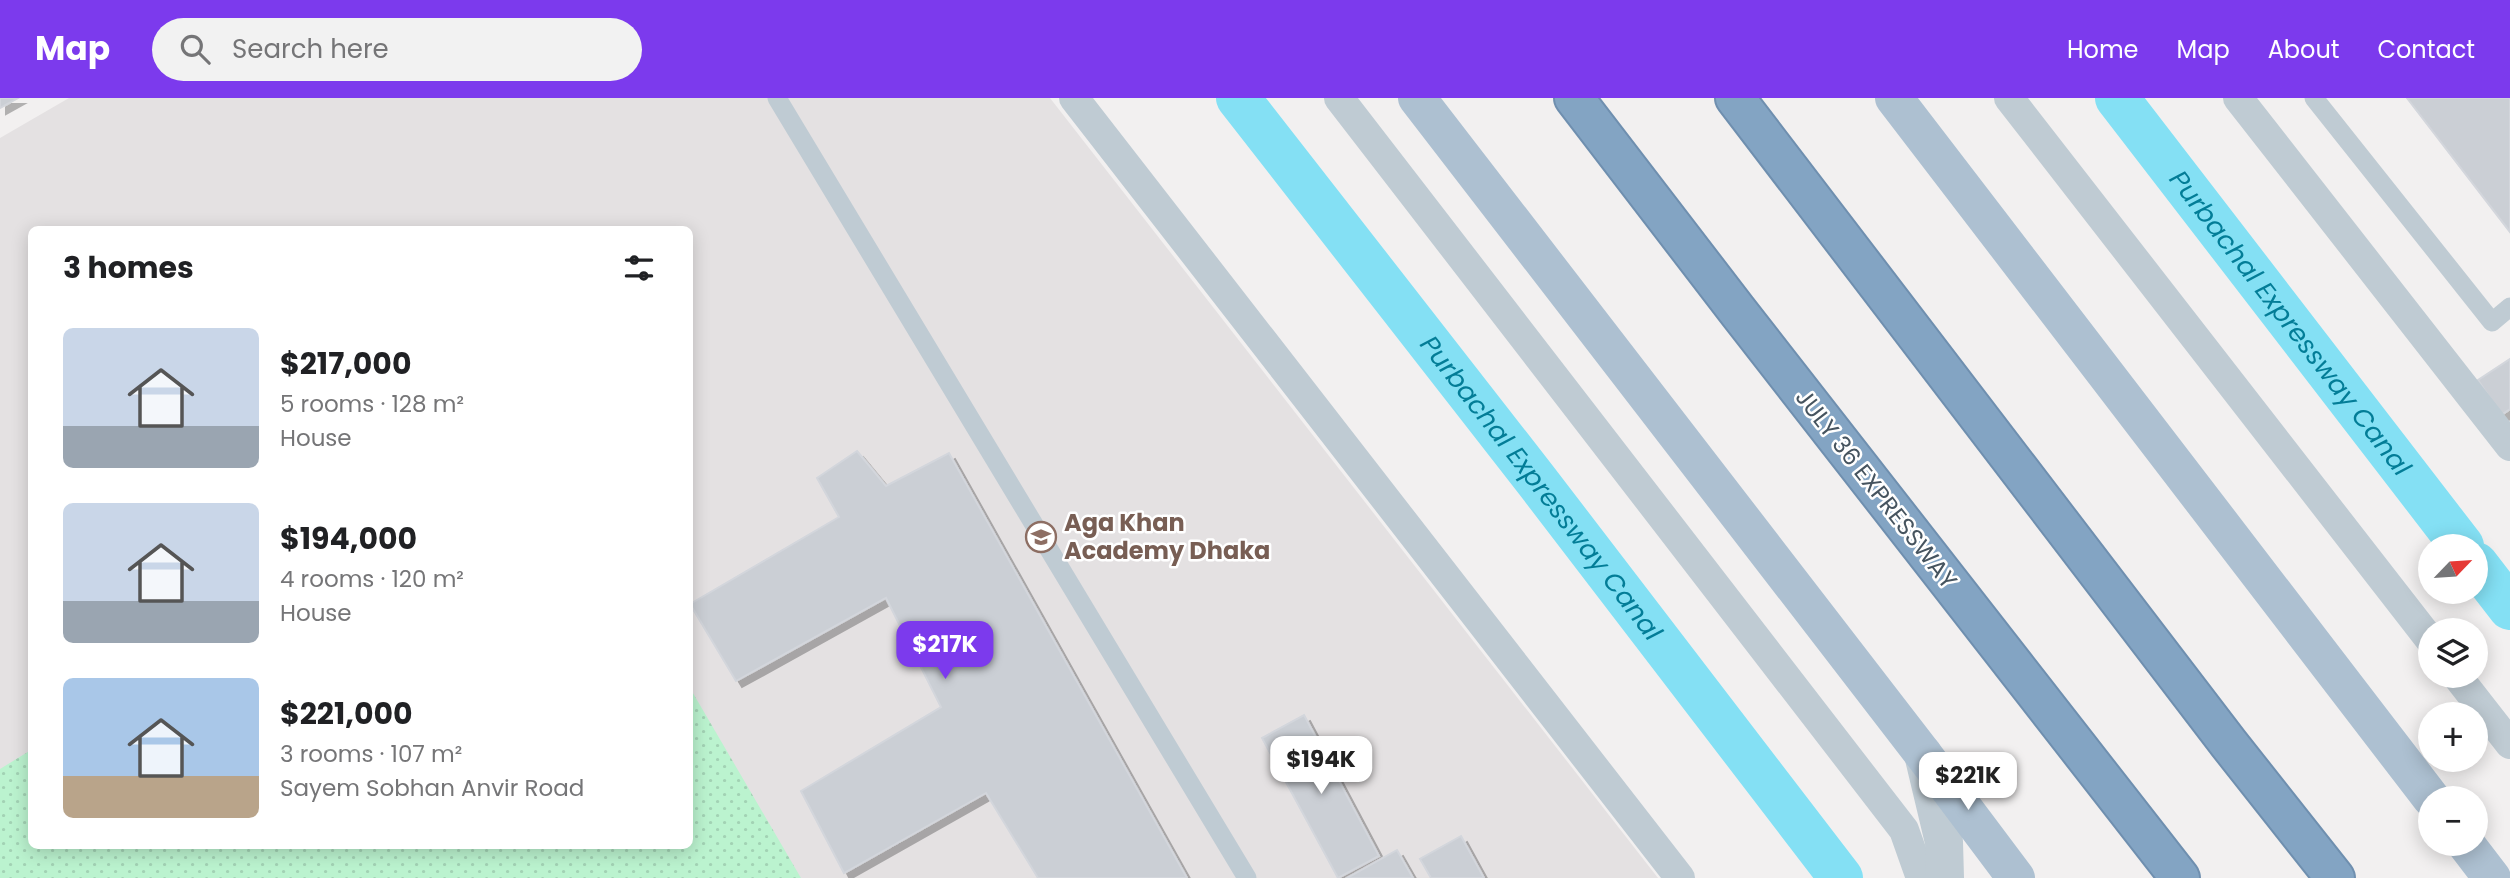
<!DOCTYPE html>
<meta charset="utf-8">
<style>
:root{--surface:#fff;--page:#f2f2f2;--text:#202124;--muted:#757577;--accent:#7c3aed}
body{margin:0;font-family:Poppins,sans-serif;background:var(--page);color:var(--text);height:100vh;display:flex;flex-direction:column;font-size:26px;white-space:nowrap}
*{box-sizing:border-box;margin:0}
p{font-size:23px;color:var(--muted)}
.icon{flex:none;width:38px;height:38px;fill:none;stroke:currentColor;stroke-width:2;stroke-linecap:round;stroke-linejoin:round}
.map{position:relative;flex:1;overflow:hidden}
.sheet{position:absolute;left:28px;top:128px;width:665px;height:623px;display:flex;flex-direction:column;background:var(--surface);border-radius:10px;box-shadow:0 4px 18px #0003}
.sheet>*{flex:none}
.needle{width:46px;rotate:65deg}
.tools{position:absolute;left:2418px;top:436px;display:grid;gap:14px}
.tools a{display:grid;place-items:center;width:70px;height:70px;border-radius:50%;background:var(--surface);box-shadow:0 4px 18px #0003;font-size:35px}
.price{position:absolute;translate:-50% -60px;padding:0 16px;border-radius:14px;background:#fff;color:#222;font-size:23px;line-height:46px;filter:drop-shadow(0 2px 4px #0008)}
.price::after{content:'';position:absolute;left:50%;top:42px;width:21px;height:16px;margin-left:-10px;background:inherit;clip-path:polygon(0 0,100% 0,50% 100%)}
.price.active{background:var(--accent);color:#fff}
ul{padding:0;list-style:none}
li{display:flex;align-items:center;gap:21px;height:175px;padding:0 35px}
li span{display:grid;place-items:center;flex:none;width:196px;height:140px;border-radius:10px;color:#555}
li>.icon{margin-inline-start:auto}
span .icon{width:84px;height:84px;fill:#fffc;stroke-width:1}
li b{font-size:30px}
h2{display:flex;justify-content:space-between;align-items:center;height:84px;padding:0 35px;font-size:30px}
header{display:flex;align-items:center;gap:42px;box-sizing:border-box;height:98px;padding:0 35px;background:var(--accent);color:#fff}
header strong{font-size:33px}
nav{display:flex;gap:38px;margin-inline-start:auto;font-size:24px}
.search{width:490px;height:63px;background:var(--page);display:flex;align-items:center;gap:18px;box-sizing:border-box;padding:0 24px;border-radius:38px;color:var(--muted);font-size:26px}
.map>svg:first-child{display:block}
.education{fill:#e4e1e2;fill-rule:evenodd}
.park{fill:url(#park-dots)}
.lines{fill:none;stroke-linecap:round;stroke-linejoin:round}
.canal{stroke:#84e0f4;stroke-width:44}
.building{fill:#cbcfd5;stroke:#d3d6dc;stroke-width:2;filter:url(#shadow)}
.motorway-casing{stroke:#6f8faf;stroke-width:42}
.service{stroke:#bfcbd3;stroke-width:19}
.pedestrian{stroke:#bfcbd3;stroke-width:30}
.tertiary{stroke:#bfcbd3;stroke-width:38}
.primary{stroke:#adc0d1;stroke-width:38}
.motorway{stroke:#83a4c3;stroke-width:38}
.labels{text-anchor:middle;stroke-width:5;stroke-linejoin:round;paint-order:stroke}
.street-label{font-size:24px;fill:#46545f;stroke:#fff}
.education-label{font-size:24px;font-weight:bold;fill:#785e54;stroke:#fff;text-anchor:start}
.water-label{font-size:26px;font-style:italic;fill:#037d97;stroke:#fff}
</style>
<header>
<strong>Map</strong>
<div class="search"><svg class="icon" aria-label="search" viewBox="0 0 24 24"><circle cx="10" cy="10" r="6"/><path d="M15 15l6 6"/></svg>Search here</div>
<nav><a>Home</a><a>Map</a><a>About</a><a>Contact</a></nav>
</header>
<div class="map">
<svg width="2510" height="780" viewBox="0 0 2510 780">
<defs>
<pattern id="park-dots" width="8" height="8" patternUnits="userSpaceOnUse" patternTransform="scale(1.75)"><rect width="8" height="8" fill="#bbf3cf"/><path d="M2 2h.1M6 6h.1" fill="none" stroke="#a2d2b4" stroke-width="1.8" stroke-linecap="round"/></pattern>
<filter id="shadow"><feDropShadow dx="6" dy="6" stdDeviation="0" flood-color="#0004"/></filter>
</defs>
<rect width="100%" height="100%" fill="#f2f0f0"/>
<path class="education" d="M69,0H1050L1658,780H0V40ZM32,131H690V747H32Z"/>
<path class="park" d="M690,590L801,780H0V671L31,652L32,747H690Z"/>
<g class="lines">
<g class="canal">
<path id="s1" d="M1238,0L1536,382L1841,780"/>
<path id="s2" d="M2117,0L2462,448"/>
<path d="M2476,466L2510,510"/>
</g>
</g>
<g class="building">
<path d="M0,0H18L0,10Z"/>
<path d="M2407,0H2510V134Z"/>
<path d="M2510,261V311L2501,317L2478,282Z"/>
<path d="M857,353L886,388L949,355L1187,780H1038L986,695L844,775L801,693L941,609L886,500L736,583L690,506L839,419L817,380Z"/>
<path d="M1304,617L1379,758L1338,780L1262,640Z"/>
<path d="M1461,738L1484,780H1431L1420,761Z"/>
<path d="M1397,752L1413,780H1347Z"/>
</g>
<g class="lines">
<g class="motorway-casing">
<g id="motorway">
<path d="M1574,0L1736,211L2180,780"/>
<path d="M1735,0L2229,646L2335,780"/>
</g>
</g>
<g class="service">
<path d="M777,0L1247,780"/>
<path d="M2314,0L2492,224L2510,209"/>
</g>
<g class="pedestrian">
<path d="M1074,0L1680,780"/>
<path d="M1339,0L1904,732L1921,780"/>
<path d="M2009,0L2431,543"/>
<path d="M2238,0L2510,348"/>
<path d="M2457,578L2510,646"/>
</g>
<path class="tertiary" d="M1923,656L1944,744L1945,780"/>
<g class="primary">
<path d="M1417,0L1923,656L2016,780"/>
<path d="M1894,0L2431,700"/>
<path d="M2466,746L2492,780"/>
</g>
<use href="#motorway" class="motorway"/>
</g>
<defs>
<g id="school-ring" transform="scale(1.575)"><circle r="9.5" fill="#fff" stroke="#8d6e63" stroke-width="1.5"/><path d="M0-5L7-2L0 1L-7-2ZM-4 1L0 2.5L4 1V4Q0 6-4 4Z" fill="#8d6e63"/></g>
</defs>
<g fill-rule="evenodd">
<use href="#school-ring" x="1041" y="439"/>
</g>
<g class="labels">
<g class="street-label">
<text transform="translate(1876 391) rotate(52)" y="8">JULY 36 EXPRESSWAY</text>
</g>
<g class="education-label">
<text x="1064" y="433">Aga Khan<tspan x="1064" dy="28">Academy Dhaka</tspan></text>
</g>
<g class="water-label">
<text dy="9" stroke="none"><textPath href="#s2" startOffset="284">Purbachal Expressway Canal</textPath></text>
<text dy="9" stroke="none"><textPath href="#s1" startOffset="494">Purbachal Expressway Canal</textPath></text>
</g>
</g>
</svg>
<div class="tools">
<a><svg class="needle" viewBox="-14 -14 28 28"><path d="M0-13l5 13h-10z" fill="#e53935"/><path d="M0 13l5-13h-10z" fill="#757577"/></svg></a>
<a><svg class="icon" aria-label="layers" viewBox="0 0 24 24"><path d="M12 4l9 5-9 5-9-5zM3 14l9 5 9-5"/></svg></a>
<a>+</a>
<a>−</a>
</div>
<b class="price active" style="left:945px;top:583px">$217K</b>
<b class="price" style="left:1321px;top:698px">$194K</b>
<b class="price" style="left:1968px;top:714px">$221K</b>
<section class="sheet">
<h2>3 homes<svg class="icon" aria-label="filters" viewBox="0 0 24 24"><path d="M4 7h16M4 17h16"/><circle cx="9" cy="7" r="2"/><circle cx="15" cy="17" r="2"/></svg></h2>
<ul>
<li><span style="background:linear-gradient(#c9d6e8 70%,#9aa5b1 0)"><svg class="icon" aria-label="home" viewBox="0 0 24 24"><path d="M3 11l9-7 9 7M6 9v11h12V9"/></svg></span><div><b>$217,000</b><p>5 rooms · 128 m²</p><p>House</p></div></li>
<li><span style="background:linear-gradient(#c9d6e8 70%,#9aa5b1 0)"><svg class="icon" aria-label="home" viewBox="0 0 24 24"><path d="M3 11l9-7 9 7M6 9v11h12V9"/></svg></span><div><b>$194,000</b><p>4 rooms · 120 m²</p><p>House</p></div></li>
<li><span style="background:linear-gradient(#a9c7e8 70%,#b9a48a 0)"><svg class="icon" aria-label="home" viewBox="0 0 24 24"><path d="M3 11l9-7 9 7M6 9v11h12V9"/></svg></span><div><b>$221,000</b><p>3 rooms · 107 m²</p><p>Sayem Sobhan Anvir Road</p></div></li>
</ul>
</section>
</div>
